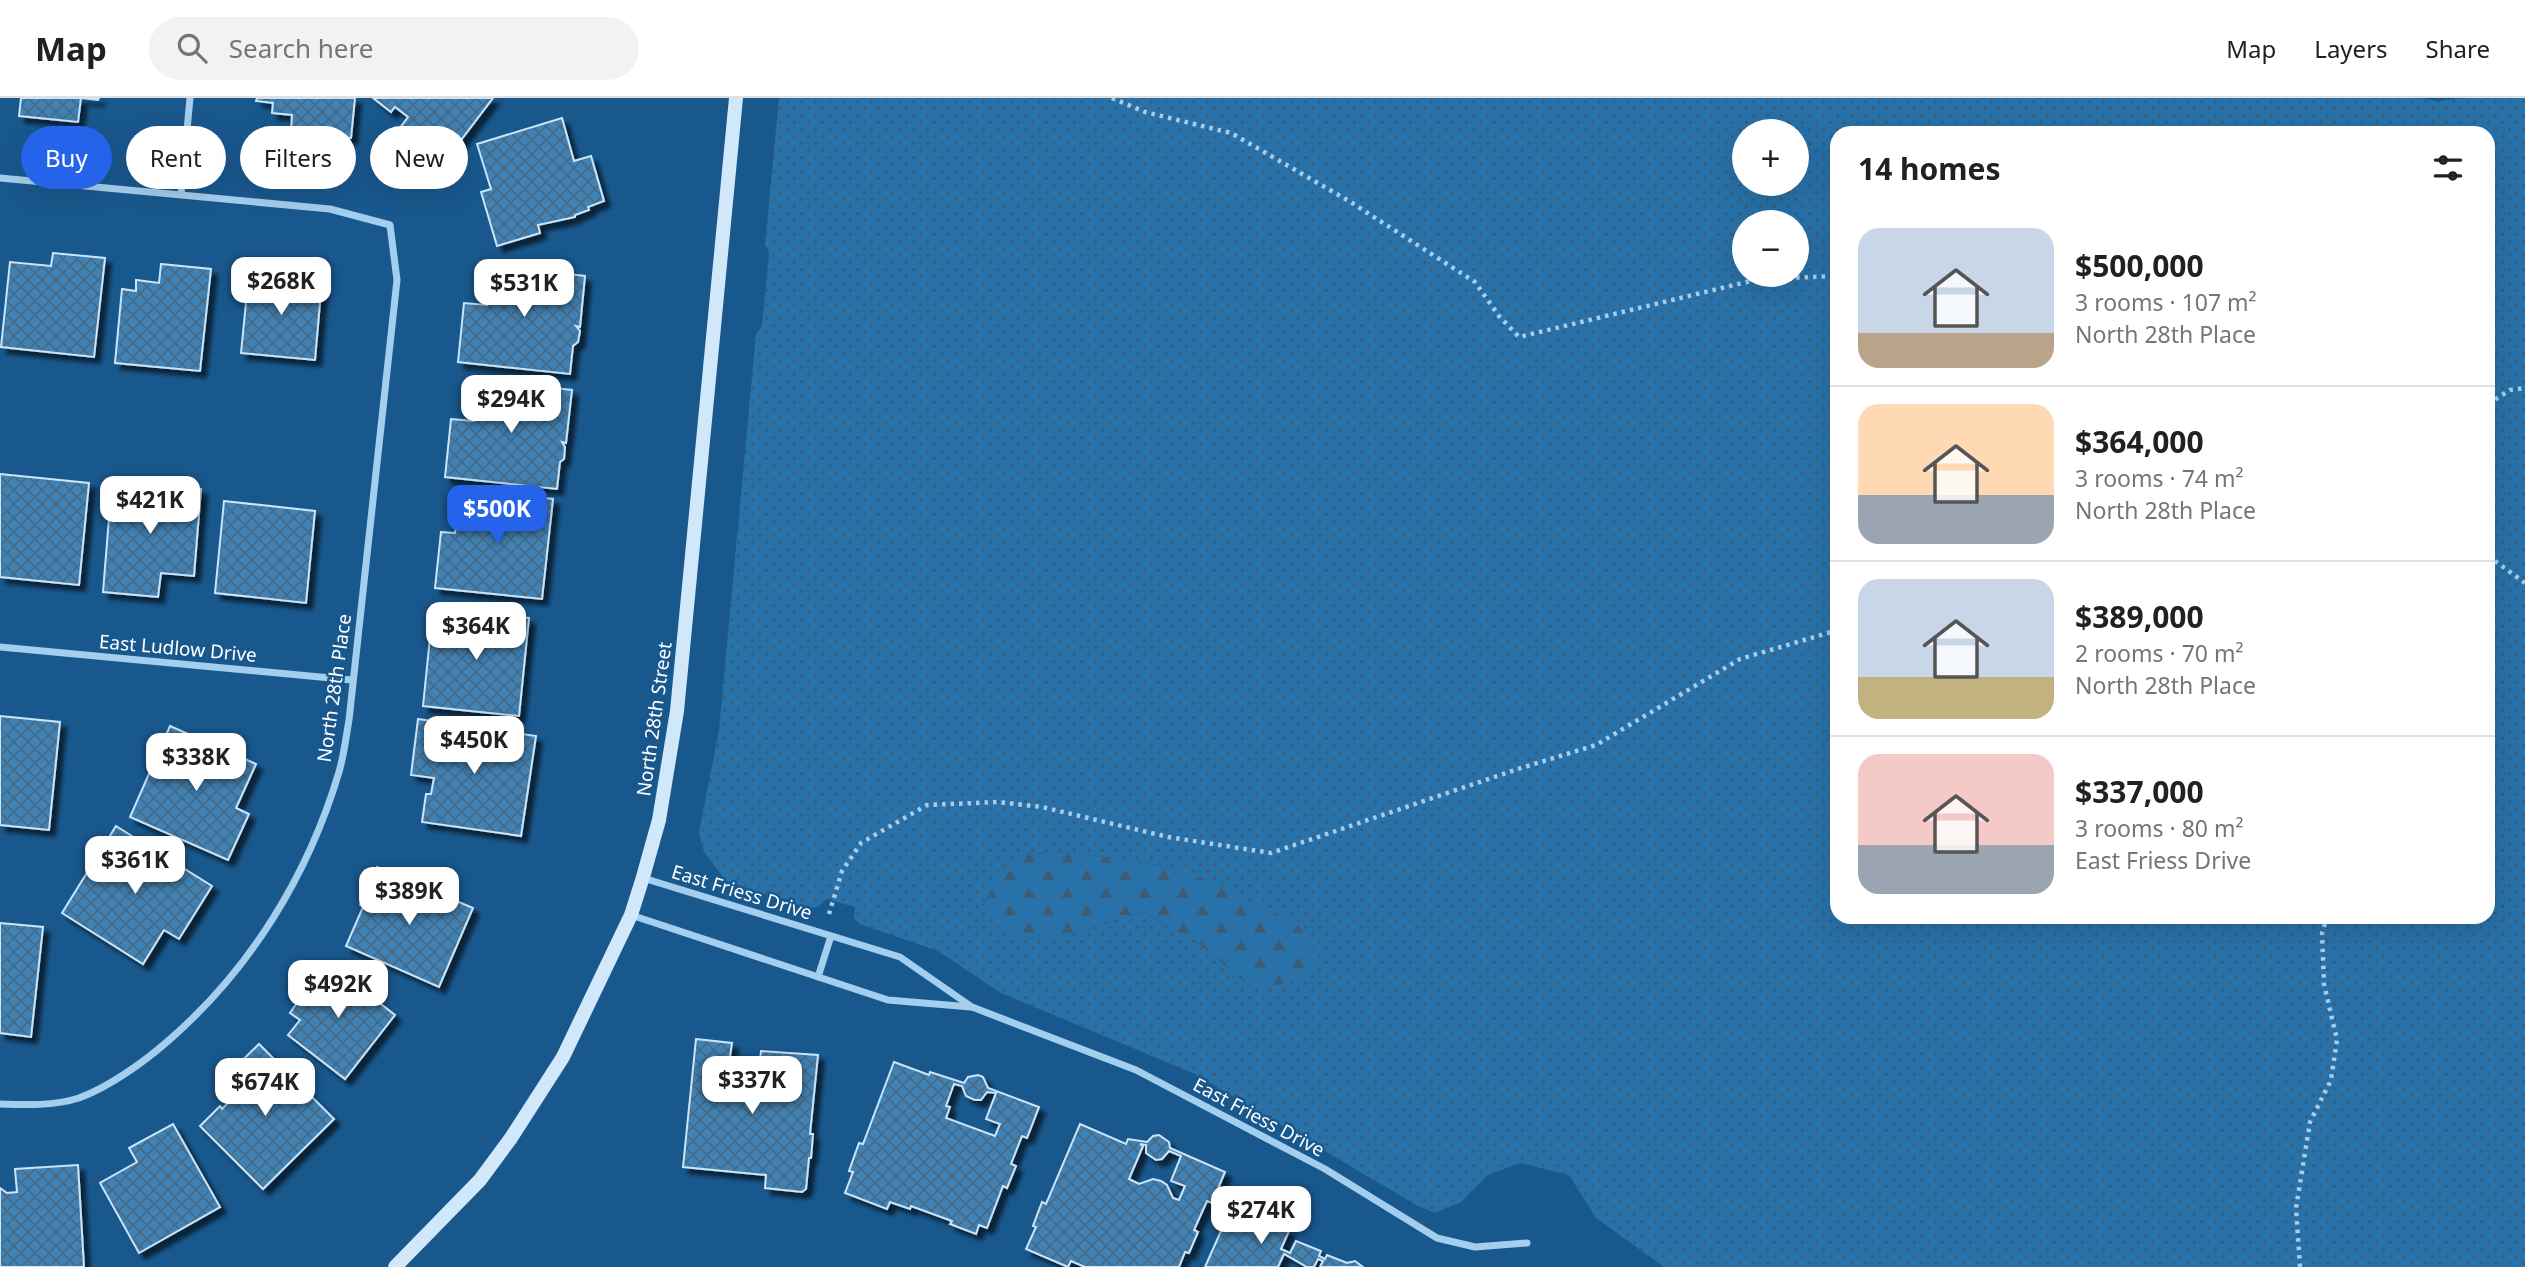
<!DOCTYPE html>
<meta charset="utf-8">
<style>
:root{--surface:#fff;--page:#f2f2f2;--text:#202124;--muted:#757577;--line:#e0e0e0;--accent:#2563eb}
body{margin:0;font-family:"Noto Sans",sans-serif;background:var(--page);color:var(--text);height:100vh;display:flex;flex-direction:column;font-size:26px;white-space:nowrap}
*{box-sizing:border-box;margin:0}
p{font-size:23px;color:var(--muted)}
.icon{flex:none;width:38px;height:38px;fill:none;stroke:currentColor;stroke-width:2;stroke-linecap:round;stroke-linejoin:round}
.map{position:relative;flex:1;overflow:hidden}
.side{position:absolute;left:1830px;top:28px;width:665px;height:798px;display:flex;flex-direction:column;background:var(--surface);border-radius:21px;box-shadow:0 7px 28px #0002}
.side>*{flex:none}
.guide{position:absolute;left:21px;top:28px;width:665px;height:63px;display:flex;gap:14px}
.fabs{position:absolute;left:1732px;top:21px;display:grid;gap:14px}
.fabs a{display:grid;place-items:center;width:77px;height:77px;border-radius:50%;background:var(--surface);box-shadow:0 7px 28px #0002;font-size:35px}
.price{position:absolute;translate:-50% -60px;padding:0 16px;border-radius:14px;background:#fff;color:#222;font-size:23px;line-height:46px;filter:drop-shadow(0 2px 4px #0008)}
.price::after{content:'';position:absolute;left:50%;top:42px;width:21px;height:16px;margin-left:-10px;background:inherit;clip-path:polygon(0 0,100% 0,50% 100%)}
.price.selected{background:var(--accent);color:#fff}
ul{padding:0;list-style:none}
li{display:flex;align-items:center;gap:21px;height:175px;padding:0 28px}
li+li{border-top:2px solid var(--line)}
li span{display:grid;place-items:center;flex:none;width:196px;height:140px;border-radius:21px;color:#555}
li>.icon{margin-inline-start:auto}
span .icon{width:84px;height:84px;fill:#fffc;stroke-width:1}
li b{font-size:30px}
h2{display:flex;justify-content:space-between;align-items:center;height:84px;padding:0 28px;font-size:30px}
.chip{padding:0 24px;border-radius:32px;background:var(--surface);box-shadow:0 7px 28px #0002;font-size:24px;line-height:63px}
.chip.selected{background:var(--accent);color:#fff}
header{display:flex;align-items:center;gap:42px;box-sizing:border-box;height:98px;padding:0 35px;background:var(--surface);border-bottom:2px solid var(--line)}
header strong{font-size:33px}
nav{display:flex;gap:38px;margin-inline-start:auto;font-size:24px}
.search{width:490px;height:63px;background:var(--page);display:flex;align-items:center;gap:18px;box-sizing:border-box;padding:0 24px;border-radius:38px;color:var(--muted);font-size:26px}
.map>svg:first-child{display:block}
.green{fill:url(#green-dots);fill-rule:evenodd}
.forest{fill:url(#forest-firs)}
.building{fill:url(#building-cross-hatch);stroke:#cae5fa;stroke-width:2;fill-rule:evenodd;filter:url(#shadow)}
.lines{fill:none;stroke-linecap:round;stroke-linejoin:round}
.path{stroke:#a4ceee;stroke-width:4.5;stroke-dasharray:3.5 5;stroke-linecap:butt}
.street{stroke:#a4ceee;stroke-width:7}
.secondary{stroke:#d1e7fa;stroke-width:14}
.labels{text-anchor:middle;stroke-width:5;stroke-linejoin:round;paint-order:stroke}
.street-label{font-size:19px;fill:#fff;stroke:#19588d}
</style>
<header>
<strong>Map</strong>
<div class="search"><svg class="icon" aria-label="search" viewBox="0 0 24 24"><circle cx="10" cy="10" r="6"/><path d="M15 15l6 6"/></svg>Search here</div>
<nav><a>Map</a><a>Layers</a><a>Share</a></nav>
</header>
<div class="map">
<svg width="2525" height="1169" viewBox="0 0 2525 1169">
<defs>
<pattern id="green-dots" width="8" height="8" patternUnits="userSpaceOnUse" patternTransform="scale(1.75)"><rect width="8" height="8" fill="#2871a9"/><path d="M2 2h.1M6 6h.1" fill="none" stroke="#3e5b71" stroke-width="1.8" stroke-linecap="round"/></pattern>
<pattern id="forest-firs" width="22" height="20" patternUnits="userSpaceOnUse" patternTransform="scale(1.75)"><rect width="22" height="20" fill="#2871a9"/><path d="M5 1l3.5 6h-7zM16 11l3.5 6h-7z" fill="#3e5b71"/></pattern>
<pattern id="building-cross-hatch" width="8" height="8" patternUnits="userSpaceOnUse" patternTransform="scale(1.75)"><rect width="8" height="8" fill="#4182b5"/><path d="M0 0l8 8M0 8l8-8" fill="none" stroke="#466a86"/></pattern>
<filter id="shadow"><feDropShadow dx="6" dy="6" stdDeviation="2" flood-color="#0009"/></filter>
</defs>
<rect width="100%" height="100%" fill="#19588d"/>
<path class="green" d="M779,0H2420L2437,3L2465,0H2525V1169H1664L1596,1120L1569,1077L1520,1065L1488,1077L1460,1105L1435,1115L1416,1107L1195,976L1001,895L938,853L860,826L854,820L855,809L826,801L818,809L805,810L726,783L704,754L699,735L719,632L756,236L762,228L769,155L765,147ZM1745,33H1797V86H1745ZM1838,35H2488V819H1838ZM1745,124H1797V177H1745ZM1030,754L1077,755L1170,769L1253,891L1197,844L1143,814L1055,841L1014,840L983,807L1007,767Z"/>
<path class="forest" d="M1030,754L1077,755L1170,769L1219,787L1299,828L1317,856L1305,881L1253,891L1197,844L1143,814L1055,841L1013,840L983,808L1007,767Z"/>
<g class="building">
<path d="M21,0H99L98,2L81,0L78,24L19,18Z"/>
<path d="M257,0H355L351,40L291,34L292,17L272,15L273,5L256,3Z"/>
<path d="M373,0H493L439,71L394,38L408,19L395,9L391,14Z"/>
<path d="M562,20L574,63L591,58L604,103L588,109L589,112L575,117V119L538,127L540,135L497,148L481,94L491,91L477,46Z"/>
<path d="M53,155L105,160L94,259L1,249L10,164L51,168Z"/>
<path d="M494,165L569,172L568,176L585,178L580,229L576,228L580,233L578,244L573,248L570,276L458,264L464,205L487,207L488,193L482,188L484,170Z"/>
<path d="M161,166L211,171L200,273L115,265L122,191L136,193V182L159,185Z"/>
<path d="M249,174L311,181L310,192L321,193L315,262L241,255Z"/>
<path d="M483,280L554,288V290L572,292L566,345L562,344L565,349L564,361L560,364L557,391L445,379L451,321L474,323L476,309L469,305L471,290Z"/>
<path d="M0,376L89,385L79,487L0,479Z"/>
<path d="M112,383L201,391L194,478L161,475L158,499L103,494Z"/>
<path d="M459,391L553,401L542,501L435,490L441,434L455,435Z"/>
<path d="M224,403L315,413L306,505L215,495Z"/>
<path d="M433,510L529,520L519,618L423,608Z"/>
<path d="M0,618L60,624L49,732L0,727Z"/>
<path d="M418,621L536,638L521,738L422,724L426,696H431L434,680L411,677Z"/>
<path d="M170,628L256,666L236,710L249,716L228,762L130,719Z"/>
<path d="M116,728L212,788L179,841L164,832L143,866L62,815Z"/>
<path d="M377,769L473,810L439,889L346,848L363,809L360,807Z"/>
<path d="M0,825L43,829L31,939L0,935Z"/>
<path d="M327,864L395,917L345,981L288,937L300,922L290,915L309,887L307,885Z"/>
<path d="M696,941L732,945L729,966L744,967L742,980L755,979L758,982L761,953L818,957L810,1036H813L811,1060H809L806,1091L802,1094L765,1090L766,1077L683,1069Z"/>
<path d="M259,946L334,1021L263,1091L200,1028L220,1008L222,1011L235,998L221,983Z"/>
<path d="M894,964L929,977L930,974L964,985L968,979L978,977L983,979L988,990L1039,1009L1027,1040L1022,1038L1011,1066L1016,1068L1007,1090L1003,1088L987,1130L979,1127L976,1136L950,1126L952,1123L911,1108L910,1111L890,1104L887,1111L845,1095L853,1074L849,1073L859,1045L863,1046ZM954,986L962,988L966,998L975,1002H981L987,994L996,995L986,1021L1000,1026L995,1038L946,1020L950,1009L946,1008Z"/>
<path d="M173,1026L220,1109L139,1155L100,1085L137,1064L129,1050Z"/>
<path d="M1080,1026L1126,1046L1128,1041L1147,1044L1153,1038L1159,1037L1169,1044L1170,1050L1225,1074L1212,1105L1207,1103L1194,1132L1198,1134L1189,1155L1185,1154L1179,1169H1085L1071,1163L1068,1169L1026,1151L1036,1129L1033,1128L1042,1104L1046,1106ZM1140,1046L1146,1047V1055L1156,1062L1162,1061L1169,1053L1181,1058L1171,1083L1185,1088L1179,1102L1173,1100L1167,1087L1161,1083L1153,1081L1139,1086L1129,1081L1143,1048Z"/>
<path d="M78,1067L84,1169H0V1090L7,1095L17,1094L15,1071Z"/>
<path d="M1232,1108L1289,1133L1281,1151L1290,1155L1296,1143L1321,1153L1319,1158L1325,1161L1327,1157L1347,1165L1355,1163L1363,1169H1320L1323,1163L1318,1161L1314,1169H1307L1284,1156L1278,1169H1205Z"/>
</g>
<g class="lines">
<g class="path">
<path d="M1112,0L1145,14L1231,35L1349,103L1475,184L1499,218L1519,239L1759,181L1838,178"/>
<path d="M2488,306L2510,292L2525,290"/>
<path d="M2488,458L2525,485"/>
<path d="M829,816L842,773L861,745L927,707L998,704L1042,709L1168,739L1271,755L1518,671L1596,647L1740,561L1838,532"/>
<path d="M2300,1169L2296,1110L2310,1024L2331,982L2337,942L2324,886L2322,835L2327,819"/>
</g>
<g class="street">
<path d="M0,80L330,111L390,127L397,182L349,622C346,639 344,657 339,674C308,778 250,872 168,943C144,964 109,989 79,1000C54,1008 26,1007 0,1006"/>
<path d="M181,96L190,0"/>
<path d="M0,549L352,582"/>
<path d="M643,780L900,859L972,909L1136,972L1325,1071L1437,1140L1475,1149L1527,1145"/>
<path d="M631,817L888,902L971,909"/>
<path d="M818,879L831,838"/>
</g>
<path class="secondary" d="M395,1169L480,1082L511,1040L563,959L631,817L643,779L659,722L677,613L736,0"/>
</g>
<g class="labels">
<g class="street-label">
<text transform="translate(178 550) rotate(5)" y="7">East Ludlow Drive</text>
<text transform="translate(334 590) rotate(-82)" y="7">North 28th Place</text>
<text transform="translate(654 621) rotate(-82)" y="7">North 28th Street</text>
<text transform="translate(742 794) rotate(17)" y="7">East Friess Drive</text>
<text transform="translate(1259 1019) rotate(28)" y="7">East Friess Drive</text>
</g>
</g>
</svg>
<div class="fabs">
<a>+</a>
<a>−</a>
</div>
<b class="price" style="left:281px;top:219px">$268K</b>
<b class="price" style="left:524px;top:221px">$531K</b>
<b class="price" style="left:511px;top:337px">$294K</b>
<b class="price" style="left:150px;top:438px">$421K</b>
<b class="price selected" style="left:497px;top:447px">$500K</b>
<b class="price" style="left:476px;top:564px">$364K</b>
<b class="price" style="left:474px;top:678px">$450K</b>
<b class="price" style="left:196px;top:695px">$338K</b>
<b class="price" style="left:135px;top:798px">$361K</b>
<b class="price" style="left:409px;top:829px">$389K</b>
<b class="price" style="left:338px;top:922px">$492K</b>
<b class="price" style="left:752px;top:1018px">$337K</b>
<b class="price" style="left:265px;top:1020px">$674K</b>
<b class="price" style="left:1261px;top:1148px">$274K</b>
<div class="guide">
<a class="chip selected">Buy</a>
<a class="chip">Rent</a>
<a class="chip">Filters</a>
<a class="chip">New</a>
</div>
<section class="side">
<h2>14 homes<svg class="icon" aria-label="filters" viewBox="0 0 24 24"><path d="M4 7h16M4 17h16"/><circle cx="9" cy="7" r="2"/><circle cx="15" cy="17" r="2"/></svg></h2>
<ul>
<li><span style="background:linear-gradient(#c9d6e8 75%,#b9a48a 0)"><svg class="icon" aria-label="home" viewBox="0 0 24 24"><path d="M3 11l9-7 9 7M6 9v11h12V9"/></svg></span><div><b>$500,000</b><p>3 rooms · 107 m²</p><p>North 28th Place</p></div></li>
<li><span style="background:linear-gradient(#ffd9b3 65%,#9aa5b1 0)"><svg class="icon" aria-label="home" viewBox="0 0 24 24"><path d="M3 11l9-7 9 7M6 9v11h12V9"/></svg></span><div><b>$364,000</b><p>3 rooms · 74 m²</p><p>North 28th Place</p></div></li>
<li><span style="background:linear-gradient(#c9d6e8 70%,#c2b280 0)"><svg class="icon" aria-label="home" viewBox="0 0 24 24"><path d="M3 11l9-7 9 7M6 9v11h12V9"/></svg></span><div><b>$389,000</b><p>2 rooms · 70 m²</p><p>North 28th Place</p></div></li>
<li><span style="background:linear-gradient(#f6c9c9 65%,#9aa5b1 0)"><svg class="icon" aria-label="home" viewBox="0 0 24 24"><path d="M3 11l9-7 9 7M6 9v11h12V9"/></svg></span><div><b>$337,000</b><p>3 rooms · 80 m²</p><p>East Friess Drive</p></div></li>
</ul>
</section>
</div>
